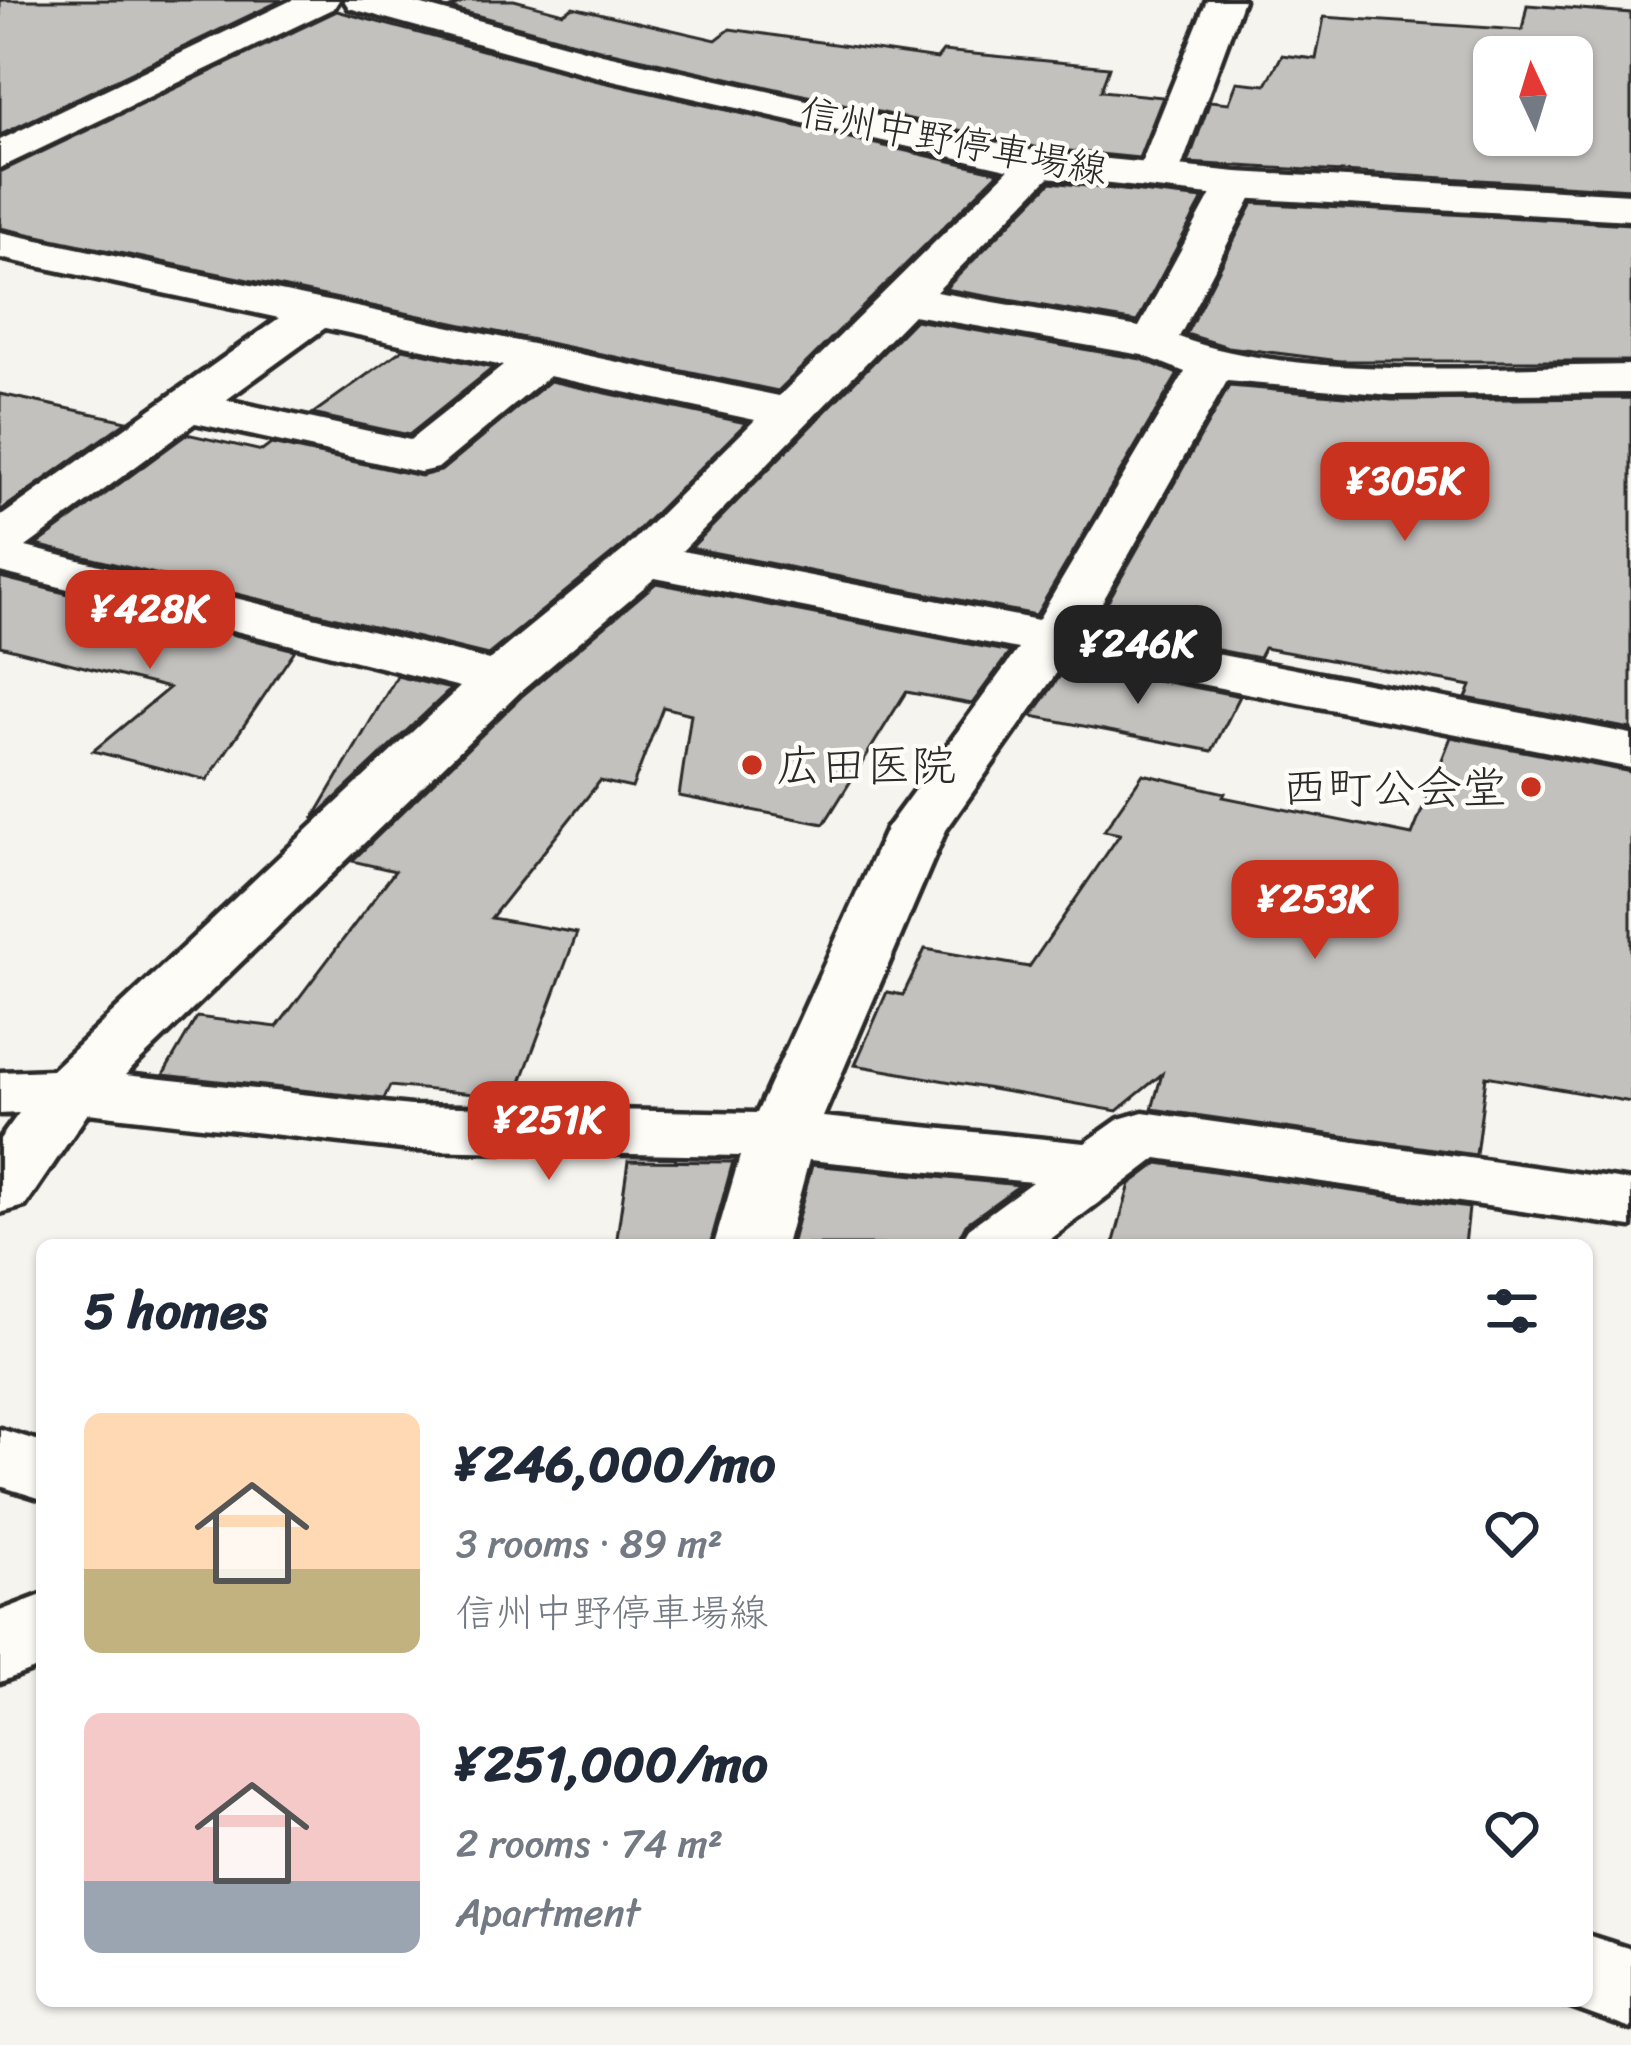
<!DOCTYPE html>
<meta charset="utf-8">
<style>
:root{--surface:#fff;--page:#f2f2f3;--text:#1f2937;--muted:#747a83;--accent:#c8321e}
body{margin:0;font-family:Sriracha,"Klee One",sans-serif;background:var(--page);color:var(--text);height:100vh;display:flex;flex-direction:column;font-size:45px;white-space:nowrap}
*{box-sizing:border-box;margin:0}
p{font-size:39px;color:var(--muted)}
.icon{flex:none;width:66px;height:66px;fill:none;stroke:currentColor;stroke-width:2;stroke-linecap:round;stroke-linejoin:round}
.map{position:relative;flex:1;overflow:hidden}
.details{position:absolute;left:36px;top:1239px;width:1557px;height:768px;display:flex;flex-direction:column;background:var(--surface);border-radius:18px;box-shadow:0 3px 9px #0004}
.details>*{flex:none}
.needle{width:78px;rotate:356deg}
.controls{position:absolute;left:1473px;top:36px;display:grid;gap:24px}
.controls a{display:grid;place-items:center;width:120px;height:120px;border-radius:18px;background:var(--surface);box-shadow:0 3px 9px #0004;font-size:60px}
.price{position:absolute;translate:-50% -102px;padding:0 27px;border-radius:24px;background:var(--accent);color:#fff;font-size:39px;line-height:78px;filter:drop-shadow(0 3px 6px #0008)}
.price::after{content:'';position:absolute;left:50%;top:72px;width:36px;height:27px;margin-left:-18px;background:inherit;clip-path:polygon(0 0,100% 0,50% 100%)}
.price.selected{background:#222;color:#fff}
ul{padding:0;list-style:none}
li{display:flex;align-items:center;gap:36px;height:300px;padding:0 48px}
li span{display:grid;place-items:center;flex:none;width:336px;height:240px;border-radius:18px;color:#555}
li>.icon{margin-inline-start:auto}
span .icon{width:144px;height:144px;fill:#fffc;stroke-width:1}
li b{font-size:51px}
h2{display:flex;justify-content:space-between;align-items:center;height:144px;padding:0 48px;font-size:51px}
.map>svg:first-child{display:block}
.building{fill:#c2c1be;stroke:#2b2b2b;stroke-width:3;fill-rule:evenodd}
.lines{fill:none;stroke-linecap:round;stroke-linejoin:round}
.minor-casing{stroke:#2b2b2b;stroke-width:9}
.major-casing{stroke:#2b2b2b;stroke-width:9}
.minor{fill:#fdfcf7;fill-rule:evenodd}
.major{fill:#fdfcf7;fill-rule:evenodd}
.poi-dot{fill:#c8321e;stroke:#fdfcf7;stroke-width:4.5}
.labels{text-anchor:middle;stroke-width:9;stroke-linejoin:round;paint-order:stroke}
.far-street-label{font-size:39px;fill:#2b2b2b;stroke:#fdfcf7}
.poi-label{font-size:45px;fill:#2b2b2b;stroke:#fdfcf7;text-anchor:start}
</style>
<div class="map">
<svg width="1631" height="2045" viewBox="0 0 1631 2045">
<rect width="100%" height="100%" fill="#f5f4ef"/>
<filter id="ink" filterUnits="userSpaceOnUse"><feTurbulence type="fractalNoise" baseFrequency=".00833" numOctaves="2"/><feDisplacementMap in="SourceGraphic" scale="24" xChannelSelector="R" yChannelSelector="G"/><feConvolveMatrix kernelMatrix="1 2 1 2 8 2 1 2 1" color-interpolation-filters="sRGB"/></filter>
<g filter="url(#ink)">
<g class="building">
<path d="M0,0H282L0,135Z"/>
<path d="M469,0H514L563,13L573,7L716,40L730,29L937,59L943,51L1109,67L1101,91L1163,97L1139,158L1039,148L603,50L450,8Z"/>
<path d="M1527,5L1631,13V189L1188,163L1210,101L1229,103L1237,82L1266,85L1282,55L1316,59L1324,17L1522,30ZM1494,57H1572V135H1494Z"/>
<path d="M337,11L594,80L999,172L778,391L0,228V172Z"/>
<path d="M1051,182L1203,199L1137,322L945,289Z"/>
<path d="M1253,203L1631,224V361H1340L1228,347L1186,334Z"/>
<path d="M915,320L1141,359L1178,374L1036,615L691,548Z"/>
<path d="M403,349L493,368L409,435L312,414Z"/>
<path d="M550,381L746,423L622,546L488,655L36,545L187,434L262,451L271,444L421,476L441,471Z"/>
<path d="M1229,386L1392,400L1631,398V729L1466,698L1471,686L1264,648L1259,658L1094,626Z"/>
<path d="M0,394L127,421L0,511Z"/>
<path d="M0,577L295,650L207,780L93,751L169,688L0,646Z"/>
<path d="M656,583L1010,652L972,704L906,692L824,824L679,796L691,714L663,707L632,788L600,781L491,918L577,933L515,1098L390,1086L384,1099L163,1075L197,1017L277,1027L395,871L352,861L523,695Z"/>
<path d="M1069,663L1240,696L1212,751L1032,716Z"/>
<path d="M397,676L451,689L313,819Z"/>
<path d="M1451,737L1631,772V1102L1486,1076L1476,1155L1152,1109L1162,1074L1117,1111L855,1065L887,992L903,995L925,949L1029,967L1120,834L1104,831L1143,774L1225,793L1223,797L1412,835Z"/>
<path d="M628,1161L733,1162L710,1245H616Z"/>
<path d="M1158,1163L1469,1208L1465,1245H1113L1130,1184Z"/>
<path d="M812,1165L1020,1185L966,1224L955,1245H791Z"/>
</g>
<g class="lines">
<g class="minor-casing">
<g id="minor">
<path d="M1207,0H1243L1178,176L1172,185H1142L1136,176Z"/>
<path d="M1038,152L1053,155L1059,164L1053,173L936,292L1139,327L1216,185L1222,176H1252L1258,185L1179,337C1297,382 1502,366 1631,365V393L1392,395L1227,381L1087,629L1631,734V768L1067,658L946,830L823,1117L1085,1143L1119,1119L1143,1112L1631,1181V1227L1157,1158L1043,1245H959L969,1228L1032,1182L809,1160L786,1245H714L740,1156L411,1150L88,1113L25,1206L0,1213V1139L19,1113L0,1114V1072L52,1070L460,687L0,572V517L279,318L0,258V232L779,396L1023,155ZM913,315L1142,355L1185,372L1038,620L682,551ZM325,328L503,366L410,440L226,400ZM549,376L755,420L625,549L489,660L26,547L195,423L420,472L438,468ZM655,578L1018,649L886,829L757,1113L411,1106L125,1075L520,692Z"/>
<path d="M0,1429L42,1442V1499L0,1486Z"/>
<path d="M42,1595V1666L0,1682V1611Z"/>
<path d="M1587,1935L1631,1949V2029L1554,2001H1587Z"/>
</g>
</g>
<g class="major-casing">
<g id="major">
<path d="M292,0H339L334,8L0,168V140Z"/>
<path d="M344,0H404L602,54L1038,152L1237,172L1631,194V220L1237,198L1038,176L595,76L349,8Z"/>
</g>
</g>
<use href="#minor" class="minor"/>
<use href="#major" class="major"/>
</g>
</g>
<g class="poi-dot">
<circle cx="752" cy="765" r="12"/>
<circle cx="1531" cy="787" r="12"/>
</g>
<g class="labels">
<g class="far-street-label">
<text transform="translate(954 140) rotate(11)" y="14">信州中野停車場線</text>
</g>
<g class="poi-label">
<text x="776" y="781">広田医院</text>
<text x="1507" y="803" text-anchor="end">西町公会堂</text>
</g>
</g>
</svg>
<div class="controls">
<a><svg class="needle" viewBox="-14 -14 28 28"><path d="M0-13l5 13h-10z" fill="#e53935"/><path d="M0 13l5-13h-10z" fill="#747a83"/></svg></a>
</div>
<b class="price" style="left:1405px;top:544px">¥305K</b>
<b class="price" style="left:150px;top:672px">¥428K</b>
<b class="price selected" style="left:1138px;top:707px">¥246K</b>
<b class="price" style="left:1315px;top:962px">¥253K</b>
<b class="price" style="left:549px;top:1183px">¥251K</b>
<section class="details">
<h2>5 homes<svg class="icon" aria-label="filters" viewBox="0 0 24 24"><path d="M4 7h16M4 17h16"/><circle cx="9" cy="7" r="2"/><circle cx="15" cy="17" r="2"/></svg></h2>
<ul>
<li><span style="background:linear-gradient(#ffd9b3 65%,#c2b280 0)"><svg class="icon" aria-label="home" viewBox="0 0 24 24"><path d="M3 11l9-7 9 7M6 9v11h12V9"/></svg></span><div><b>¥246,000/mo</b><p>3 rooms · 89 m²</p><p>信州中野停車場線</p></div><svg class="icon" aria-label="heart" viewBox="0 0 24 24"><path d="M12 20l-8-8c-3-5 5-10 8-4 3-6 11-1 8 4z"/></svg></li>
<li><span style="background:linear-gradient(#f6c9c9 70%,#9aa5b1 0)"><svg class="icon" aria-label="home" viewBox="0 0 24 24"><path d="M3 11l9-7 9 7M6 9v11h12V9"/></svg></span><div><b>¥251,000/mo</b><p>2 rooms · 74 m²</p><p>Apartment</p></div><svg class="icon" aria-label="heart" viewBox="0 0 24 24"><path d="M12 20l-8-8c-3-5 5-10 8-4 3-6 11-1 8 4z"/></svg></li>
</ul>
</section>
</div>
